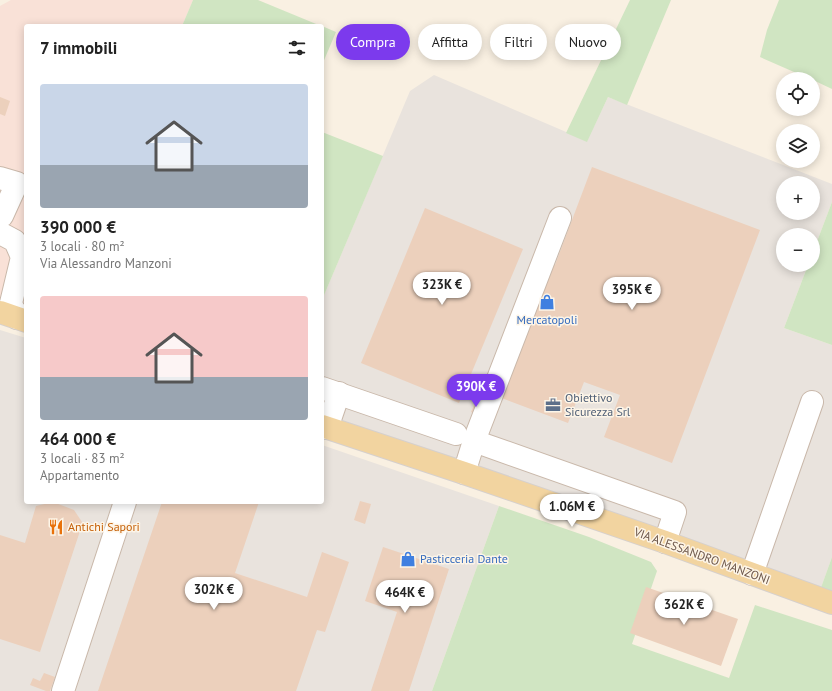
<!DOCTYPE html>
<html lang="it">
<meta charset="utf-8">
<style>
:root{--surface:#fff;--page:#f2f2f2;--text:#222;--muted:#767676;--accent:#7c3aed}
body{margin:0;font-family:"PT Sans",sans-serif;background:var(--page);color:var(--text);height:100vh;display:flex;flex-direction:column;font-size:15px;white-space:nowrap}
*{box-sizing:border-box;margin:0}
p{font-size:13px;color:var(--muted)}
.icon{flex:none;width:22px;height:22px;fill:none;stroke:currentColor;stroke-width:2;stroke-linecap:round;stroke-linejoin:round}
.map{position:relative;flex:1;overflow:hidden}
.side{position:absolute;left:24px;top:24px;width:300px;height:480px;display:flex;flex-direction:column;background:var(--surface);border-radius:4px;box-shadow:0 2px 10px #0003}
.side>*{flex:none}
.guide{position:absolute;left:336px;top:24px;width:380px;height:36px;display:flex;gap:8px}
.buttons{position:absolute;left:776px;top:72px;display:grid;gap:8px}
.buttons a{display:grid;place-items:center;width:44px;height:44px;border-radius:50%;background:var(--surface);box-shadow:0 2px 10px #0003;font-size:20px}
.price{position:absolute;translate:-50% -34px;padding:0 9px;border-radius:14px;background:#fff;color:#222;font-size:13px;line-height:26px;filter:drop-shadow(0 1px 2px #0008)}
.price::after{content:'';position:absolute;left:50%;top:24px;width:12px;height:9px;margin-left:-6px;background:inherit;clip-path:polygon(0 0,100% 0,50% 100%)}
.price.selected{background:var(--accent);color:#fff}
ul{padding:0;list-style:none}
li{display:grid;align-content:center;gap:8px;height:212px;padding:0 16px}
li span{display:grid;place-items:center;height:124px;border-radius:4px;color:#555}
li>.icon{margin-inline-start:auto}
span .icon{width:72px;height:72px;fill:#fffc;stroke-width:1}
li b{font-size:17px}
h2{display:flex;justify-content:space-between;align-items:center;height:48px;padding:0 16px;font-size:17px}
.tag{padding:0 14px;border-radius:18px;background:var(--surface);box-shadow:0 2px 10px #0003;font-size:14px;line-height:36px}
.tag.selected{background:var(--accent);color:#fff}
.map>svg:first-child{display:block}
.commercial{fill:#f9e1d7}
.industrial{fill:#e9e3dd;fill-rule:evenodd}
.green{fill:#d0e5c2}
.building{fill:#ecd0bc}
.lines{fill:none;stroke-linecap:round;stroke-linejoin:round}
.minor-casing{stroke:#c9b8aa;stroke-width:24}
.major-casing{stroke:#d6d0cd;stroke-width:24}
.minor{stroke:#fff;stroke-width:22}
.major{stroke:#f2d4a0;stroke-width:22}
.labels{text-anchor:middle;stroke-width:3;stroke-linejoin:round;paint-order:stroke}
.shop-label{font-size:12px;fill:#366cbe;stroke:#fdf5e8}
.service-label{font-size:12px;fill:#4e5e75;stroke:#fdf5e8;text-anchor:start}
.food-label{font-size:12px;fill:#c56008;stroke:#fdf5e8;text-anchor:start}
.street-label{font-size:12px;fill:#6e584b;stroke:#fdf5e8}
</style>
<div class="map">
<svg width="832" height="691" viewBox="0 0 832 691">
<rect width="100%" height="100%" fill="#f9f0e2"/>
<path class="commercial" d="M11,0H193L182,26H26V309L0,300V6Z"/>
<g class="industrial">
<path d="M434,75L587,141L608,97L832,184V202L813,252V235H783V265H808L784,328L832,345V557L819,593L322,416V300L410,91ZM783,183H813V213H783Z"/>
<path d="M0,330L26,338V502H322V445L499,506L432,691H0Z"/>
</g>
<g class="green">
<path d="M193,0H258L321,26H182Z"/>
<path d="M630,0H671L627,105L608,97L587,142L566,133Z"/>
<path d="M779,0H832V89L813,80V79H810L760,57L767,30Z"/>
<path d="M322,26L336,32L322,65Z"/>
<path d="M322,132L383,156L322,300Z"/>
<path d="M832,202V345L784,328L808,265H813V252Z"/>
<path d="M499,506L589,537L651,562L657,571L632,644L729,678L755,605L832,630V691H432Z"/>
<path d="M832,557V597L819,593Z"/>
</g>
<g class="building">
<path d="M0,97L10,101L5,116L0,114Z"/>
<path d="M592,167L760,230L672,463L604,437L620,395L584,382L568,423L499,397L549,263L555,265Z"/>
<path d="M425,208L523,249L459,403L361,363Z"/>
<path d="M476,401L482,404L477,415L471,412Z"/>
<path d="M360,501L371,504L365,524L354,520Z"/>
<path d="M53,502L74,510L82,522L80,531L40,652L0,639V535L25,543L36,506Z"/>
<path d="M162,502H259L235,573L307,597L322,552L349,562L325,632L317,630L296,691H98Z"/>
<path d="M383,547L449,569L409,691H371L397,612L365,601Z"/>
<path d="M646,587L738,619L721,666L630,633Z"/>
<path d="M44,673L55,677L50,691H46L30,685L33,678L40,681Z"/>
</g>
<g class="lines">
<g class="minor-casing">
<g id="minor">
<path d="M0,178L17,183L2,216L0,217"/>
<path d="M0,233L15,241L22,257L11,303L17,318L26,315"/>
<path d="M322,388L456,434"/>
<path d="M327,428L339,393"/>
<path d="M474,441L675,512L665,542"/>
<path d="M464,473L474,441L560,218"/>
<path d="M752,574L812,402"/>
<path d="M63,691L125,502"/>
</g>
</g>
<g class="major-casing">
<g id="major">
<path d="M0,312L26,321"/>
<path d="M322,426L464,473L665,542L832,603"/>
</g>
</g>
<use href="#minor" class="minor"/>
<use href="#major" class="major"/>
</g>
<defs>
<g id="shop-bare" transform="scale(1.2)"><path d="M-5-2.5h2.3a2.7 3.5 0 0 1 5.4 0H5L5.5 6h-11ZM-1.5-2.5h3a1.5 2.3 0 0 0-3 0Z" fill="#3f7fe0" stroke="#fdf5e8" stroke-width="2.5" paint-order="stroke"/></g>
<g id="office-bare" transform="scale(1.2)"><path d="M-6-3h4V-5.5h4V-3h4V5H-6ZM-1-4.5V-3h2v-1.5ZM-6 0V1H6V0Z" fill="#5c6f8a" stroke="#fdf5e8" stroke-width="2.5" paint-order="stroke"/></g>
<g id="restaurant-bare" transform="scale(1.2)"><path d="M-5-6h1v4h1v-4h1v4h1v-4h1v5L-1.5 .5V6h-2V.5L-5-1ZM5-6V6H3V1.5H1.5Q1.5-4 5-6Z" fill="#e8710a" stroke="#fdf5e8" stroke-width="2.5" paint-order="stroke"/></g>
</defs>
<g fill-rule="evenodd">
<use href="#shop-bare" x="547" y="302"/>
<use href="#office-bare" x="553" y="405"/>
<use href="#restaurant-bare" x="56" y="527"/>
<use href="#shop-bare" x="408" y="559"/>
</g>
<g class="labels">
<g class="shop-label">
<text x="547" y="324">Mercatopoli</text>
<text x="420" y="563" text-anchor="start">Pasticceria Dante</text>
</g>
<g class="service-label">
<text x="565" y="402">Obiettivo<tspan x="565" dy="14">Sicurezza Srl</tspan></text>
</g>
<g class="food-label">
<text x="68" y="531">Antichi Sapori</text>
</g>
<g class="street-label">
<text transform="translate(702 556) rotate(20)" y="4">VIA ALESSANDRO MANZONI</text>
</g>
</g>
</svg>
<div class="buttons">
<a><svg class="icon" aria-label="locate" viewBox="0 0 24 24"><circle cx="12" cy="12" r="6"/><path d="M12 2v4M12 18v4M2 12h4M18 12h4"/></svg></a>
<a><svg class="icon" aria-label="layers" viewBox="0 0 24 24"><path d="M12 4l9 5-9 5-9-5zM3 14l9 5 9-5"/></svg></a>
<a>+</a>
<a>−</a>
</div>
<b class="price" style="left:442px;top:306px">323K €</b>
<b class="price" style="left:632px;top:311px">395K €</b>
<b class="price selected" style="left:476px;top:408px">390K €</b>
<b class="price" style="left:572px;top:528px">1.06M €</b>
<b class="price" style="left:214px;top:611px">302K €</b>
<b class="price" style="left:405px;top:614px">464K €</b>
<b class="price" style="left:684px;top:626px">362K €</b>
<div class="guide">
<a class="tag selected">Compra</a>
<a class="tag">Affitta</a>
<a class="tag">Filtri</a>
<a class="tag">Nuovo</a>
</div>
<section class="side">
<h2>7 immobili<svg class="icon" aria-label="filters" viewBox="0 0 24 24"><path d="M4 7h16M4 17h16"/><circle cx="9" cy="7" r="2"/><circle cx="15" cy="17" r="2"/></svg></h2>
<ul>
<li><span style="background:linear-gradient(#c9d6e8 65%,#9aa5b1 0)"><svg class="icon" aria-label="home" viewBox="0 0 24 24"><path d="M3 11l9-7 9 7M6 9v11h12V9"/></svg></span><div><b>390 000 €</b><p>3 locali · 80 m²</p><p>Via Alessandro Manzoni</p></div></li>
<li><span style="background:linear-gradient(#f6c9c9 65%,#9aa5b1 0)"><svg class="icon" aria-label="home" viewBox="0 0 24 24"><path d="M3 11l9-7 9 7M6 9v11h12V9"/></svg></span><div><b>464 000 €</b><p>3 locali · 83 m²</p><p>Appartamento</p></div></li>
</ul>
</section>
</div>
